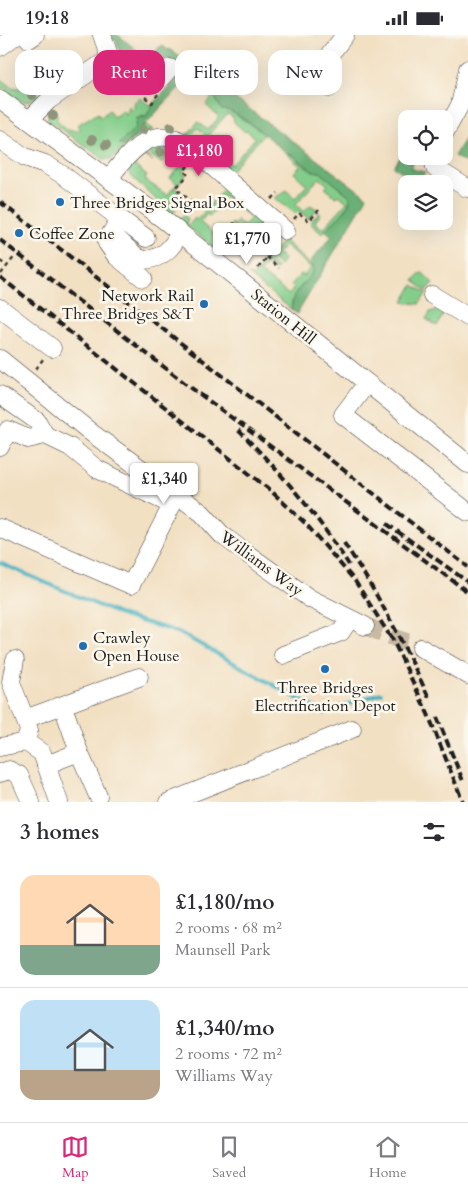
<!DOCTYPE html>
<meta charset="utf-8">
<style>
:root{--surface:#fff;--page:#f7f7f7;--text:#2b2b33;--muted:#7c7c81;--line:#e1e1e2;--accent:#db2777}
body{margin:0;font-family:Cardo,serif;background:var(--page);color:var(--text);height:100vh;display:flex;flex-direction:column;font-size:19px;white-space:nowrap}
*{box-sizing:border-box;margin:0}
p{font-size:16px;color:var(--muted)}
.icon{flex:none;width:28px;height:28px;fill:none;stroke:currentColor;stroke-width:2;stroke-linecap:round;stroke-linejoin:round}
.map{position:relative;height:767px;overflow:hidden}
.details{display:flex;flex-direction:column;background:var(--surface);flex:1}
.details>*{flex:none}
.banner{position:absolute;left:15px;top:15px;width:439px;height:45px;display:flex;gap:10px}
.buttons{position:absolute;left:398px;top:75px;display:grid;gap:10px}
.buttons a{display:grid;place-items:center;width:55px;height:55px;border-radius:10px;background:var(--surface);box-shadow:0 5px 20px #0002;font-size:25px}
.price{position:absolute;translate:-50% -42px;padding:0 11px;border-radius:5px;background:#fff;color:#222;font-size:16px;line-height:32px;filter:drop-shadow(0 1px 2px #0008)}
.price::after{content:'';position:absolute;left:50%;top:30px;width:15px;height:11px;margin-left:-8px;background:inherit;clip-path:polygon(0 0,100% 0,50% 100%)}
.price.on{background:var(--accent);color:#fff}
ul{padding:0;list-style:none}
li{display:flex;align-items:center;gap:15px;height:125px;padding:0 20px}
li+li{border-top:1px solid var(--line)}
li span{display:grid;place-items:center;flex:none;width:140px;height:100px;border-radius:15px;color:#555}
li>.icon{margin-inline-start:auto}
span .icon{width:60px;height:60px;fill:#fffc;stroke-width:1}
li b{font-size:21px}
h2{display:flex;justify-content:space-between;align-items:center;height:60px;padding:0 20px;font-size:21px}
.chip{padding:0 18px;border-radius:15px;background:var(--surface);box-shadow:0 5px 20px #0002;font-size:18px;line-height:45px}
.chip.on{background:var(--accent);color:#fff}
.status{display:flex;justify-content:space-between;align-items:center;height:35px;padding:0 25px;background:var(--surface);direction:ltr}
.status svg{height:14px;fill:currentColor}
.tab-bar{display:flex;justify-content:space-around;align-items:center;height:70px;border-top:1px solid var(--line);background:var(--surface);font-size:14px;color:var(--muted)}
.tab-bar a{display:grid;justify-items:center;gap:2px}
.tab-bar .on{color:var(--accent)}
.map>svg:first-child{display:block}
.green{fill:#83cd8a;stroke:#507453}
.forest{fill:#6ab076;stroke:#436649}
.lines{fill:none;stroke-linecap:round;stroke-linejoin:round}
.stream{stroke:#43b0c0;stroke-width:4}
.minor-tunnel{stroke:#c7b9a2;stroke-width:18;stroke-dasharray:18 9;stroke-linecap:butt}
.minor-casing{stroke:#3c3935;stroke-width:19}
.path{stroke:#3c3935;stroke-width:2.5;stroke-dasharray:4 4;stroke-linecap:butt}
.minor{stroke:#fff;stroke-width:18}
.rail{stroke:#1c1c1c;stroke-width:4;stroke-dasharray:8 4;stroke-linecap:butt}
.tree{fill:#90967c}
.poi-dot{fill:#1f6fb2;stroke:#fbf7ec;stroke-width:2}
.labels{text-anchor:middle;stroke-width:5;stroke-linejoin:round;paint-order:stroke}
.poi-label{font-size:16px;fill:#1c1c1c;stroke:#fbf7ec;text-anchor:start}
.street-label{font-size:16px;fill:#1c1c1c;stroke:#fbf7ec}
</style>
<div class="status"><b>19:18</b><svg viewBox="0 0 49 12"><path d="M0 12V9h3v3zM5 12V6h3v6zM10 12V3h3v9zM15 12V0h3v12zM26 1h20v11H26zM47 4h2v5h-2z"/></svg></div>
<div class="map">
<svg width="468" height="767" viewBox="0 0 468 767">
<rect width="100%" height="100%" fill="#fbf7ec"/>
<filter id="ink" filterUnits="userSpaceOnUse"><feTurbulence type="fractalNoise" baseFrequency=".02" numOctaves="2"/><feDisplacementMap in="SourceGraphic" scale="10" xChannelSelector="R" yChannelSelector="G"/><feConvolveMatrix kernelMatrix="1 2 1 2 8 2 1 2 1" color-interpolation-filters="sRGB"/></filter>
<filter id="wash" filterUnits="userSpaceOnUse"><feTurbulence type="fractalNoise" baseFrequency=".0096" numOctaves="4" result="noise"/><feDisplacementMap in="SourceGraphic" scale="20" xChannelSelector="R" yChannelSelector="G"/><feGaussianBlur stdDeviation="1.12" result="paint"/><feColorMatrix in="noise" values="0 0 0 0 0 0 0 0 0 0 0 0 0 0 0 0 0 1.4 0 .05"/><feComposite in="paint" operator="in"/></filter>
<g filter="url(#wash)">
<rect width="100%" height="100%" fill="#f2e0c3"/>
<g class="green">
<path d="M53,42L58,49L52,54L49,50L36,55L39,61L27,67L19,65L0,51V43L12,52L32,55V51L44,43L47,46Z"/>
<path d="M204,51L212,57L222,75H229L264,99L231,136L218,125L228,114L230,115L223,123L232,130L255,103L247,96L245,97L234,87L233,82L227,79L204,105L212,113L218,105L226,112L216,123L198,107L205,99L198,93L190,101L187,100L198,87L208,95L219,82L206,70L212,63L200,52Z"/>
<path d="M140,63L149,70H154L146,82L141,81L136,88V92L119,109L125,111L146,89L153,95L133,104L112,124H103L47,84L52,72L58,81L56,83C63,92 70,98 80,94L77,90L98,78L101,82L109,75L114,82L123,75L126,79L129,76L127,73L129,71L132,74L135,72L133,68Z"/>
<path d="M164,110L174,112L192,125L182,137L186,140L175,153L179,157L170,169L176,174L173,178L181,184L184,180L188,184L186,188L189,190L195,183L197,185L224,153L258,183L259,190L252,198L235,188L237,185L244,191L251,183L223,160L217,168L220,170L210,181L207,179L200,187L227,211L234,203L227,196L232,188L243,197L223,220L166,174L130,140L128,134L143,118L153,126L144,121L135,131L147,141L145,145L167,160L177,149L170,143L182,130L169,118L161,128L145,116Z"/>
<path d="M287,119L293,120L304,131L312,136L320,137L350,161C351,176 331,188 322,199L310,188L319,177L321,179L315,187L323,194L347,167L339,160L336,162L325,153L328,150L319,143L296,169L304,176L310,170L317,174L309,184L299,176L296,179L275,163L286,155L295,163L307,150L294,138L300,131Z"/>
<path d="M284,205L314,233C309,248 291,255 291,274L248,240L253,241L268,224L277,233L274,235L267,229L260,237L289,260L294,253L291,250L301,239L304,241L311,233L285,210L278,218L284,224L280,231L270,222Z"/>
<path d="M423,238L433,248L427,256L414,246L419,239Z"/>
<path d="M413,250L427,258L419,269L403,267Z"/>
<path d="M439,274L446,275L437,291L426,284L430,277Z"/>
</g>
<g class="forest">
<path d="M107,0H118L149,25L161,10L168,15L169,14L367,162L297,279L291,274L294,260L313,237L314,232L310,227L332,201L325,195C334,186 351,175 350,161L320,137L312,136L293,120L287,119C274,108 238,74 222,75C215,66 214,51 200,52L189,42L125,111L119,109L136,92L137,83L146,82L151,72L183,36L167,23L157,32L121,21L116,5L111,6Z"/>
<path d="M468,98V129L454,121Z"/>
<path d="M406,113V121H414L412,134L425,137L420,146L424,149L394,132Z"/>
</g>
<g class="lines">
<path class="stream" d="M0,528L123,581L178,597L324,678L381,658"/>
</g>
</g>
<g filter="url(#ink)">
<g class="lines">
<path class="minor-tunnel" d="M365,591L421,613"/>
<g class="minor-casing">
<g id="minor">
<path d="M102,0L110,23L116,26L143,32L161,43L170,33"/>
<path d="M29,4L35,0"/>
<path d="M0,12L16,0"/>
<path d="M297,28L329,53"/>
<path d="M314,40L345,0"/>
<path d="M0,64L163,184L468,429"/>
<path d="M29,85L49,65L110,23"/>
<path d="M444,99L460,70L468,34"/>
<path d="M0,105L25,122L45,129L63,140L119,183L107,208L116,221L143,243"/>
<path d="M434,121L435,133L467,153"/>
<path d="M109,143C131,116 153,86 189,111L286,196"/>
<path d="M119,183L146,203"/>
<path d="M111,198L137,222L144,225C162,224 172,213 180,198"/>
<path d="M261,202L275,186"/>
<path d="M432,260L468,282"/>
<path d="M0,273L52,313"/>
<path d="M0,324L93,399L202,478L222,500L246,518L309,563L365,591"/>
<path d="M367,348L343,380L468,477"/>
<path d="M0,360L37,386L45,400"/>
<path d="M0,412L8,395L28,404L45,400L70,412L97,434L172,470L131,550L0,493"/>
<path d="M421,613L468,640"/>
<path d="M283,620L341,597L349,585"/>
<path d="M15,625L11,647L29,695L26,707L42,718L59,767"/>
<path d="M66,680L79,717"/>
<path d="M25,684L139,642"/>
<path d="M0,712L26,707"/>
<path d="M46,730L79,717L98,761"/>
<path d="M0,738L9,735L19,740L31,767"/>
<path d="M169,767L352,694"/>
</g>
</g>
<g class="path">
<path d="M145,62L152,68L160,56"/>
<path d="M221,119L227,113"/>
<path d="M188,131L184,136L188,140L176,153L192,167"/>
<path d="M272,164L278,158"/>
<path d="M294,184L299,178L309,186L319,175"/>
<path d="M233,188L243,196L245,193L249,196"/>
<path d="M267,222L279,233"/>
<path d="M0,226L7,231"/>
<path d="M258,233L279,209"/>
<path d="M1,239L15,221"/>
<path d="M36,334L43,324"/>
</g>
<use href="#minor" class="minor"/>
<g class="rail">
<path d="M0,167L468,532"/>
<path d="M0,205L186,349L468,557"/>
<path d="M0,242L270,455L306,489L355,546L392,604"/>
<path d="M238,395C280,436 318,481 349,530"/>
<path d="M387,489L468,547"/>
<path d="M344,508C377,557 404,609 429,663"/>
<path d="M390,599L428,679L463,767"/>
<path d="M437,682L463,746"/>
</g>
</g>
<g class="tree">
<circle cx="32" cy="60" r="5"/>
<circle cx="53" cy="81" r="5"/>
<circle cx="171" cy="92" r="5"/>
<circle cx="143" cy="95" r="5"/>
<circle cx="92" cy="105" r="5"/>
<circle cx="106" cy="110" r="5"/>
<circle cx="160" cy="117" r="5"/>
<circle cx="214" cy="119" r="5"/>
<circle cx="271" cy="209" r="5"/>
<circle cx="221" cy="212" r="5"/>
</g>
</g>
<g class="poi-dot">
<circle cx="60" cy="167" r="5"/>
<circle cx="19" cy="198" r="5"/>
<circle cx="204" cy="269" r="5"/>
<circle cx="83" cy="611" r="5"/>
<circle cx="325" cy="634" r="5"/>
</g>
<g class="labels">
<g class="poi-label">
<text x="70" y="173">Three Bridges Signal Box</text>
<text x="29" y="204">Coffee Zone</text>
<text x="194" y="266" text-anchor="end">Network Rail<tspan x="194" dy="18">Three Bridges S&amp;T</tspan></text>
<text x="93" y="608">Crawley<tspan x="93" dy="18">Open House</tspan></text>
<text x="325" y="658" text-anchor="middle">Three Bridges<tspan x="325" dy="18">Electrification Depot</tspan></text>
</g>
<g class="street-label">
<text transform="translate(284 281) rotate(39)" y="6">Station Hill</text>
<text transform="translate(262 528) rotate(36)" y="6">Williams Way</text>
</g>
</g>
</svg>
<div class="buttons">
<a><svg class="icon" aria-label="locate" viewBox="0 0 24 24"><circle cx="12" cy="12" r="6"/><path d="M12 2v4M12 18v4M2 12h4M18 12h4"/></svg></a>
<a><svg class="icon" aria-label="layers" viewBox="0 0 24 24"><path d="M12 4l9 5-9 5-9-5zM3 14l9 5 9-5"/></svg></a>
</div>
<b class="price on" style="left:199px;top:142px">£1,180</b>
<b class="price" style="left:247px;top:230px">£1,770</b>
<b class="price" style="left:164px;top:470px">£1,340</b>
<div class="banner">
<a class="chip">Buy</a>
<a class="chip on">Rent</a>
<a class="chip">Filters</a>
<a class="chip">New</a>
</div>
</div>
<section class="details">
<h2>3 homes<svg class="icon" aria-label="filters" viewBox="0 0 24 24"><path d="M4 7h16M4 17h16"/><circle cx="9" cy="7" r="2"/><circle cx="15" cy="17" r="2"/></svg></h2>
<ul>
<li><span style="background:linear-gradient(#ffd9b3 70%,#7fa58c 0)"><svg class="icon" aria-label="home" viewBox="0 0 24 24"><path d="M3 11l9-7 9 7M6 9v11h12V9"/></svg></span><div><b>£1,180/mo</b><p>2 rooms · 68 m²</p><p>Maunsell Park</p></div></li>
<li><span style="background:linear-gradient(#bfe0f5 70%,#b9a48a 0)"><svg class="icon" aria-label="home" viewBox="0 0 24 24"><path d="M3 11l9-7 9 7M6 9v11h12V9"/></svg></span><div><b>£1,340/mo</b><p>2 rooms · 72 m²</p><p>Williams Way</p></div></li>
</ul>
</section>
<nav class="tab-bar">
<a class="on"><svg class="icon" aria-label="map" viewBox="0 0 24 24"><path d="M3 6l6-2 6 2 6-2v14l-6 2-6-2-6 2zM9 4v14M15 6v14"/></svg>Map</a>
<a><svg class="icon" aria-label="saved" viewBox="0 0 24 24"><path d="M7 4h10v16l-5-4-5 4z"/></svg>Saved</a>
<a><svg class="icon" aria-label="home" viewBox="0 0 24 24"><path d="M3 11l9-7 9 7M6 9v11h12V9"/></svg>Home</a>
</nav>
